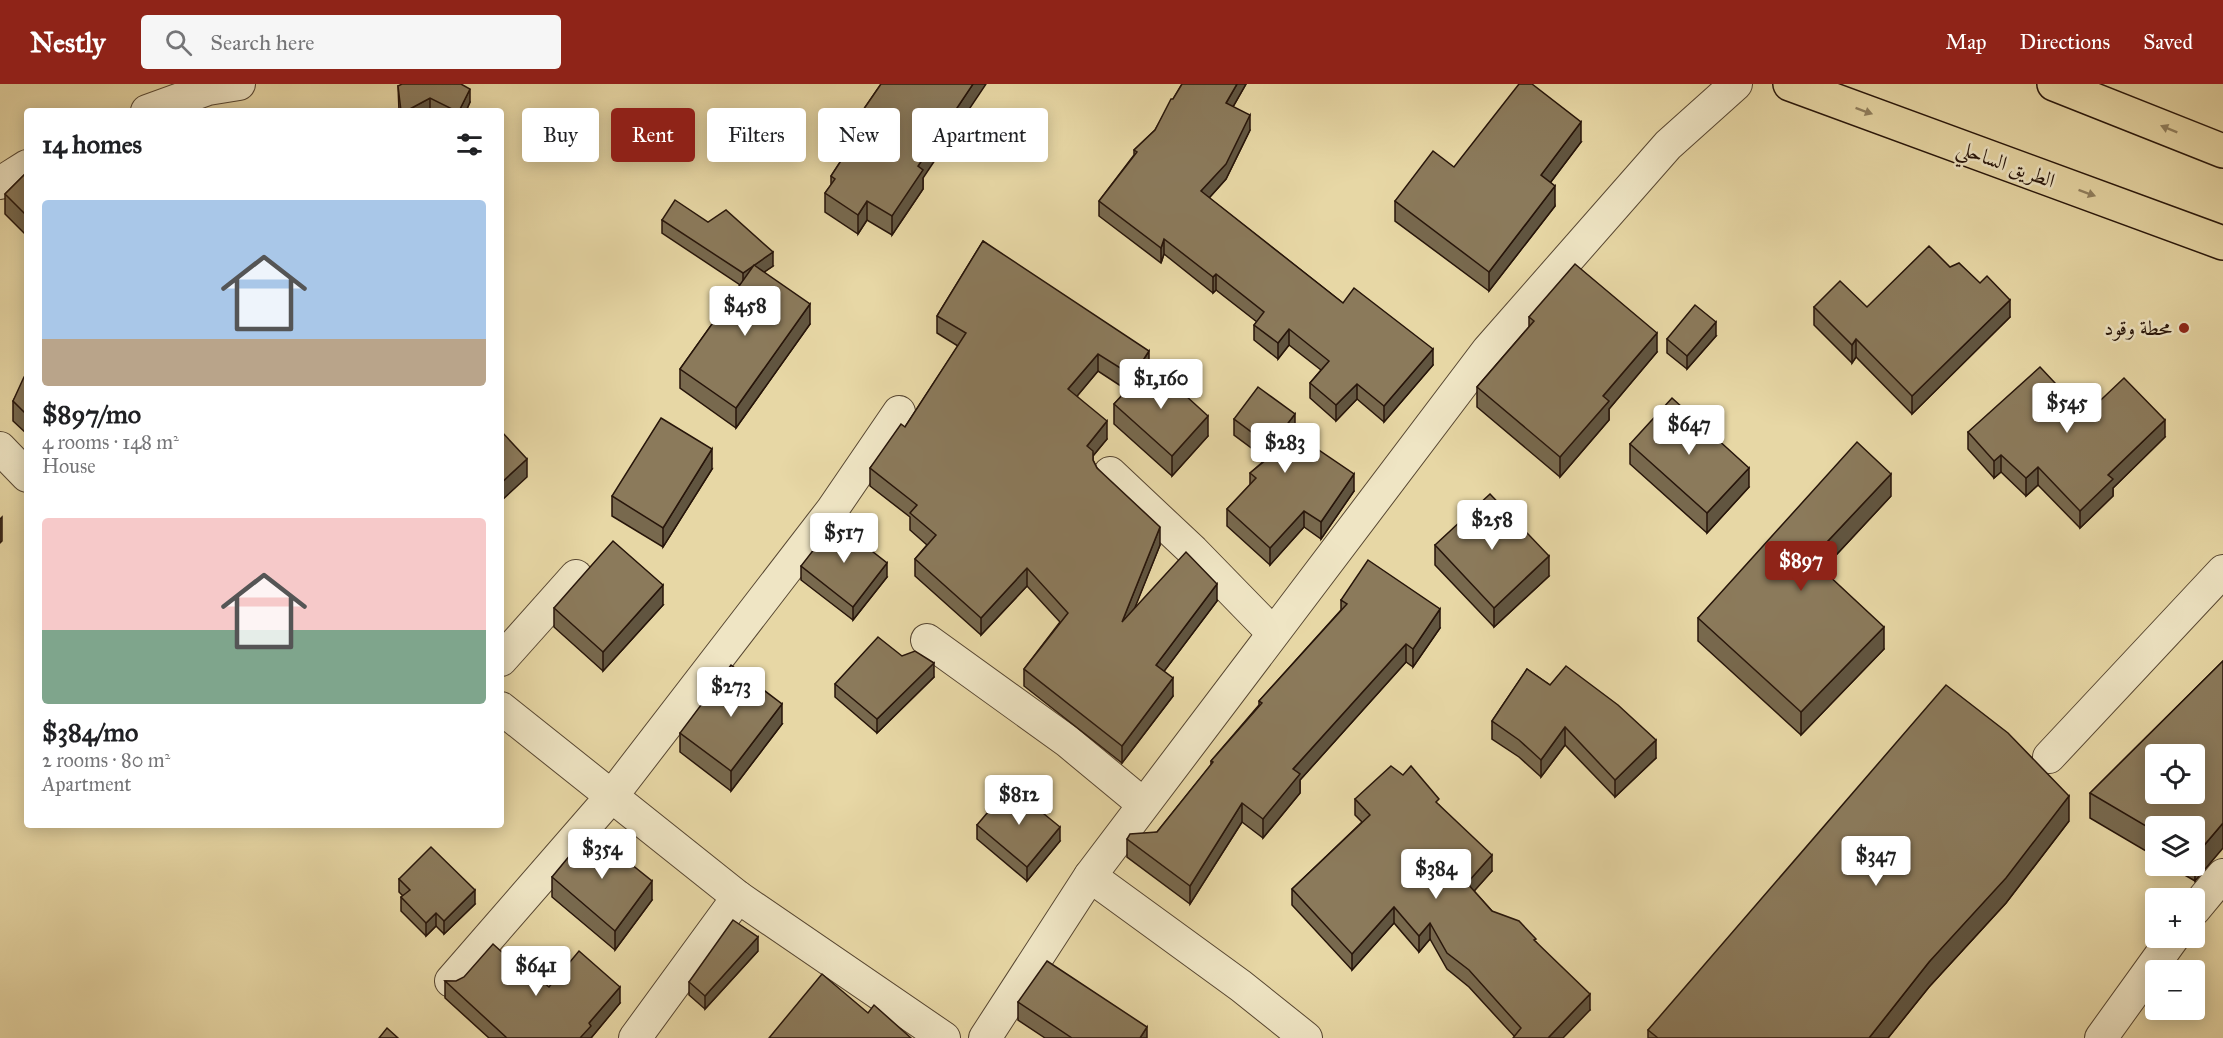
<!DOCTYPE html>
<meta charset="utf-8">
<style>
:root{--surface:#fff;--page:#f6f6f6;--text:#202124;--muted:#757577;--accent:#8f2418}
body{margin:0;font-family:"IM FELL Great Primer",Amiri,serif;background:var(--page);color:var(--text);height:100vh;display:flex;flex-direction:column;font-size:22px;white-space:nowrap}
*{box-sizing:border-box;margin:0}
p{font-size:20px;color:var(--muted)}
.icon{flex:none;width:33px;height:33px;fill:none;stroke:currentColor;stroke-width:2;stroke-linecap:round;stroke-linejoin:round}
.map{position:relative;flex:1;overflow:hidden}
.side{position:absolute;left:24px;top:24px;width:480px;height:720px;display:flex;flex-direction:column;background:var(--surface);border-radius:6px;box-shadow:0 3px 15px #0003}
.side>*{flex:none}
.hud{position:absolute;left:522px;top:24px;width:570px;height:54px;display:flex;gap:12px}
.fabs{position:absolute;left:2145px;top:660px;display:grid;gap:12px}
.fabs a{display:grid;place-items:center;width:60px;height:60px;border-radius:6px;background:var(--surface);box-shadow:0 3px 15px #0003;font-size:30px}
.price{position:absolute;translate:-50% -51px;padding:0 14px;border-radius:6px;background:#fff;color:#222;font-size:20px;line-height:39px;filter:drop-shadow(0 2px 3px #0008)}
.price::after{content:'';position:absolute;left:50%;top:36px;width:18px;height:14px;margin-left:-9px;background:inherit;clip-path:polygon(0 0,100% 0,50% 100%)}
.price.active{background:var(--accent);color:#fff}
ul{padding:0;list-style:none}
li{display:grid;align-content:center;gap:12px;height:318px;padding:0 18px}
li span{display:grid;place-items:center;height:186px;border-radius:6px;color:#555}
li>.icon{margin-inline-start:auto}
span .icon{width:108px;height:108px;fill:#fffc;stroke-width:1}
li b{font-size:26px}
h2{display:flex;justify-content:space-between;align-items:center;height:72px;padding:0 18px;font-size:26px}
.chip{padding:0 21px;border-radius:6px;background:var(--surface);box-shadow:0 3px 15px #0003;font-size:21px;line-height:54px}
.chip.active{background:var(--accent);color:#fff}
header{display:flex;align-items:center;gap:36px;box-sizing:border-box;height:84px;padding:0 30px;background:var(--accent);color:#fff}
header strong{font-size:28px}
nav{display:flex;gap:33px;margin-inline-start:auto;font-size:21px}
.search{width:420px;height:54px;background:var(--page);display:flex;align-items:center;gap:15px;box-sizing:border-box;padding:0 21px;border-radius:6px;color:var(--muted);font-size:22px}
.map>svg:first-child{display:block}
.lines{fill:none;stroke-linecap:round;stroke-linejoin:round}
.minor-casing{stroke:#574631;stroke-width:34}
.highway-casing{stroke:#27150a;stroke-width:36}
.minor{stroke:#efe5c4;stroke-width:32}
.highway{stroke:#e7d7a5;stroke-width:33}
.wall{fill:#78694e;stroke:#27150a;stroke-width:1.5}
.shaded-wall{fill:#615540;stroke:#27150a;stroke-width:1.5}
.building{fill:#8b7a5b;stroke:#27150a;stroke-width:1.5;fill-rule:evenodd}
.oneway{fill:#91805f}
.poi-dot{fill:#8f2418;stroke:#efe5c4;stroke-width:2}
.labels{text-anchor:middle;stroke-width:5;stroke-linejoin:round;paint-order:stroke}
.street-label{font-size:21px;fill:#27150a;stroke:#efe5c4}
.poi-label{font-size:21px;fill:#27150a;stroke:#efe5c4;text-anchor:end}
</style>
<header>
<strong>Nestly</strong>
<div class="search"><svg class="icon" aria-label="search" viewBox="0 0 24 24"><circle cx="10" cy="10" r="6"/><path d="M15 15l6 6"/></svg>Search here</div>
<nav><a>Map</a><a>Directions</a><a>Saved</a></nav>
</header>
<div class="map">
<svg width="2223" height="954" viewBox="0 0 2223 954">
<rect width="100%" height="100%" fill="#e7d7a5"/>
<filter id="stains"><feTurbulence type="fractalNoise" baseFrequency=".00333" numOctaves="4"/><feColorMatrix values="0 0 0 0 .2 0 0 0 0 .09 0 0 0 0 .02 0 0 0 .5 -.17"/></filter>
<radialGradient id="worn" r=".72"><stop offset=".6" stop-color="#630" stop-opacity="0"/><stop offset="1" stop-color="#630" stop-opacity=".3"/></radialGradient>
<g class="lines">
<g class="minor-casing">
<g id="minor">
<path d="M147,27L208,5L239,0"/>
<path d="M0,99L27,82"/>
<path d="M0,364L27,392"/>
<path d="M1110,389L1193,467L1272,548"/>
<path d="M927,556L1067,657L1143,720"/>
<path d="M501,576L576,492"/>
<path d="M501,624L738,813L944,954"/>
<path d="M2049,673L2223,487"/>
<path d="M1090,792L1241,902L1306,954"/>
<path d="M2194,826L2223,791"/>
<path d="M451,897L611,713L832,426L899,328"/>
<path d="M635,954L738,813"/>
<path d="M985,954L1090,792L1488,266L1668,61L1736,0"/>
<path d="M2101,954L2173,854"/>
</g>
</g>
<g class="highway-casing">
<g id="highway">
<path d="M1790,0L2223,159"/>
<path d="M2054,0L2223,67"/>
</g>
</g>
<use href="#minor" class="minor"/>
<use href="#highway" class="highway"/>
</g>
<g class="wall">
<path d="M881,0L923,94V105L892,151L867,136L858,150L825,128V109L831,101V92L859,49V32Z"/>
<path d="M1182,0H1246L1233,23L1250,46L1226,95L1209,114L1343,219L1433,281L1384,338L1357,315L1336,337L1310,314V299L1321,286L1289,261L1278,275L1254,256V241L1257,238L1216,206L1213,209L1164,170L1161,179L1099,132V117L1134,71V66L1155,46Z"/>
<path d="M398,2L470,18L466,27H399Z"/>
<path d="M1581,58L1550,99L1555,122L1489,207L1395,137V117L1454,83Z"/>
<path d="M27,88V152L5,130V110Z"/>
<path d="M662,136L773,182L764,188L810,240L736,344L680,304V285L740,201L662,149Z"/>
<path d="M983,157L1149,283L1208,352L1172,392L1114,340V320L1127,306L1098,287L1077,312L1107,355L1093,372V376L1097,384L1160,461L1134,525L1217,517L1164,587L1173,612L1122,679L1024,602V585L1060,538L1027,502L981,551L915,492V475L927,461L910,446V433L870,402V384L905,343L958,262L937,249V232Z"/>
<path d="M1950,183L2010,233L1912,330L1856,273L1852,279L1814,241V223H1867Z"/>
<path d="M1529,233L1657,268L1609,325V336L1560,393L1477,323V303L1529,243Z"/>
<path d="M1716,252L1687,285L1667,269V255Z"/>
<path d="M27,293V350L13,337V317Z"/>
<path d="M2085,331L2165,353L2113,404V412L2080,444L2038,401L2026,412L2001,388L1994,394L1968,365V348Z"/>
<path d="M1234,335L1295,346L1293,349L1354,407L1321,455L1304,443L1270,481L1227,442V425L1250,401V389L1266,375L1234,351Z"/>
<path d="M1630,360L1749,403L1707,449L1630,380Z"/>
<path d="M712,385L663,463L612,432V412Z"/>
<path d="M1891,412L1822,486L1884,565L1801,651L1698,557V534Z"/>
<path d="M1435,461L1549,492L1494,543L1435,481Z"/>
<path d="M801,482L887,493L853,536L801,496Z"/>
<path d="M1341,516L1440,544L1413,583L1406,578L1300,696V709L1263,754L1242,738L1190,820L1127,773V755L1157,748L1211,681V677L1259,621V617L1341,526Z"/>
<path d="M663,521L603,587L554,543V524Z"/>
<path d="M902,572L934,593L877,649L835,613V600Z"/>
<path d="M2223,577L2195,797L2169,782H2194V742H2156V773L2090,734V709Z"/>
<path d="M1527,585L1656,674L1615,713L1565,661L1541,693L1519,673L1492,655V637Z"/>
<path d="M782,640L731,707L680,668V649Z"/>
<path d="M1355,715L1439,721L1492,787L1474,807L1492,827L1536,858L1590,926L1514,952L1469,903L1447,885L1430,855L1419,868L1394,839L1352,886L1292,821V805L1362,738L1355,731Z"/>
<path d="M2069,737L2006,819L1929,903L1888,954H1648V946Z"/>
<path d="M977,741L1060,757L1027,797L977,755Z"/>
<path d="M552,793L652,816L615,866L552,813Z"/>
<path d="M399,795L475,820L444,850L436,842L426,852L401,827V813L403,812L399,808Z"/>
<path d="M758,867L705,925L689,911V898Z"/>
<path d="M445,897L540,903H549L620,919L591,954H489L445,914Z"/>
<path d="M1018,918L1147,954H1045L1018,936Z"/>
</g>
<g class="shaded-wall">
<path d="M973,0H986L923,94V105L892,151V132L918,82Z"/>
<path d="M1237,0H1246L1226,35V19Z"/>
<path d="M470,5V18L466,27H459Z"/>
<path d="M430,14V27H406Z"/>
<path d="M1250,31V46L1226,95L1201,123V107Z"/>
<path d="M1581,38V58L1541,111V91Z"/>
<path d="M1555,102V122L1489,207V188Z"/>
<path d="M867,117V136L858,150V131Z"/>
<path d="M1164,155V170L1161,179V164Z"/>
<path d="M773,168V182L743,203V189Z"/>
<path d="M1216,190V206L1213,209V193Z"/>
<path d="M2010,216V233L1912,330V312Z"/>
<path d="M810,220V240L736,344V324Z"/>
<path d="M1716,238V252L1687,285V272Z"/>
<path d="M1289,245V261L1278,275V259Z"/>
<path d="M1657,249V268L1609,325V336L1560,393V373L1603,312Z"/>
<path d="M1856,255V273L1852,279V261Z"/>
<path d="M1433,265V281L1384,338V322Z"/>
<path d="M1149,267V285L1133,309V292Z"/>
<path d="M1098,270V287L1068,323V305Z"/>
<path d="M1357,300V315L1336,337V321Z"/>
<path d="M1295,330V346L1285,360V343Z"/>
<path d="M1208,332V352L1172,392V372Z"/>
<path d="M2165,336V353L2113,404V412L2080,444V427L2108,391Z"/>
<path d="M1107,337V355L1087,379V362Z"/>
<path d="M712,365V385L663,463V444Z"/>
<path d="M2001,371V388L1994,394V377Z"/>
<path d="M527,375V393L501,417V399Z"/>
<path d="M2038,383V401L2026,412V394Z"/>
<path d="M1749,384V403L1707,449V429Z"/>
<path d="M1354,390V407L1321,455V438Z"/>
<path d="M1891,390V412L1811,498V475Z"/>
<path d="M1304,427V443L1270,481V464Z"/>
<path d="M2,433V457L0,459V435Z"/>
<path d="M1160,443V461L1122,556V538Z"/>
<path d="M1549,472V492L1494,543V524Z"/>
<path d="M887,479V493L853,536V523Z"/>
<path d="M1027,484V502L981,551V534Z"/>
<path d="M1217,500V517L1156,598V581Z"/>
<path d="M663,501V521L603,587V568Z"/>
<path d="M1440,525V544L1413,583V565Z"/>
<path d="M1884,543V565L1801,651V628Z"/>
<path d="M1406,560V578L1300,696V709L1263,754V735L1293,685Z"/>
<path d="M934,579V593L877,649V635Z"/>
<path d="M1173,594V612L1122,679V662Z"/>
<path d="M782,620V640L731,707V687Z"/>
<path d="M1565,643V661L1541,693V676Z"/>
<path d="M1656,656V674L1615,713V696Z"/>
<path d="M2069,712V737L2006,819L1929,903L1888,954H1869L1929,878Z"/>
<path d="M1242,719V738L1190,820V802Z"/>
<path d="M2223,739V764L2195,797V772Z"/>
<path d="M1060,743V757L1027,797V783Z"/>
<path d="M1492,771V787L1467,815V799Z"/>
<path d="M652,797V816L615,866V847Z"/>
<path d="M475,806V820L444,850V837Z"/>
<path d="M1394,823V839L1352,886V870Z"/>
<path d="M436,829V842L426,852V839Z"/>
<path d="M1430,839V855L1419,868V852Z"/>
<path d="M758,853V867L705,925V912Z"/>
<path d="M620,903V919L591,954H580L589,939Z"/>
<path d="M1590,910V926L1563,954H1548Z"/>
<path d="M1147,943V954H1140Z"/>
</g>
<g class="building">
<path d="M402,0H461L470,5L459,27H456L430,14L406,27H401L398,2Z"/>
<path d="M881,0H973L918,82L923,86L892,132L867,117L858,131L825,109L835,95L831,92L867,37L859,32Z"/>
<path d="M1182,0H1237L1226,19L1250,31L1226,80L1201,107L1343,219L1354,204L1433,265L1384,322L1357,300L1336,321L1310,299L1329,277L1289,245L1278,259L1254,241L1264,228L1216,190L1213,193L1164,155L1161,164L1099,117L1137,68L1134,66L1155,46L1171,15H1173Z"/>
<path d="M1519,0H1532L1581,38L1541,91L1555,102L1489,188L1395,117L1433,67L1454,83Z"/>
<path d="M27,88V132L5,110Z"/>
<path d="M675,116L708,138L726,126L773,168L743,189L662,136Z"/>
<path d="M983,157L1149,267L1133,292L1098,270L1068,305L1107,337L1087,362L1093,367V376L1097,384L1160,443L1122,538L1186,468L1217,500L1156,581L1173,594L1122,662L1024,585L1068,529L1027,484L981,534L915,475L936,451L910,429L917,421L870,384L901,340L905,343L966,249L937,232Z"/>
<path d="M1929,162L1950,183L1959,179L1980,199L1987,192L2010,216L1912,312L1856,255L1852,261L1814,223L1840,197L1867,223Z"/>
<path d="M1575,180L1657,249L1603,312L1609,317L1560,373L1477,303L1534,237L1529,233Z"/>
<path d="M754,181L810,220L736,324L680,285Z"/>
<path d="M1695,221L1716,238L1687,272L1667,255Z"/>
<path d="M1151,280L1208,332L1172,372L1114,320Z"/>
<path d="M2040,283L2085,331L2124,294L2165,336L2108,391L2113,395L2080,427L2038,383L2026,394L2001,371L1994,377L1968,348Z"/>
<path d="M24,293H27V331L13,317Z"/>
<path d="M1258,303L1295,330L1285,343L1354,390L1321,438L1304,427L1270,464L1227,425L1256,394L1250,389L1277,367L1234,335Z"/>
<path d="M1672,314L1749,384L1707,429L1630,360Z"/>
<path d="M661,334L712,365L663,444L612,412Z"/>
<path d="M501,347L527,375L501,399Z"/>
<path d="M1857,358L1891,390L1811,475L1884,543L1801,628L1698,534Z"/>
<path d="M1490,410L1549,472L1494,524L1435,461Z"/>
<path d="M835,438L887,479L853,523L801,482Z"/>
<path d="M613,457L663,501L603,568L554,524Z"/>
<path d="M1368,476L1440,525L1413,565L1406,560L1293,685L1300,690L1263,735L1242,719L1190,802L1127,755L1130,750L1157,748L1213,678L1211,677L1262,619L1259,617L1347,520L1341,516Z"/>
<path d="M878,553L902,572L915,567L934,579L877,635L835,600Z"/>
<path d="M2223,577V739L2195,772L2194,742H2156V748L2090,709ZM2156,670H2194V710H2156Z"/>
<path d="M731,581L782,620L731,687L680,649Z"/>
<path d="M1566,582L1618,621L1656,656L1615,696L1565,643L1541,676L1519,656L1492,637L1527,585L1550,601Z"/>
<path d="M1946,601L2008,649L2069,712L2006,794L1929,878L1869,954H1658L1648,946Z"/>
<path d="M1391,682L1403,691L1411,682L1439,715L1436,718L1492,771L1467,799L1492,827L1519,837L1536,855L1534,856L1590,910L1548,954H1513L1521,944L1469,886L1447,869L1430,839L1419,852L1394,823L1352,870L1292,805L1370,731L1355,715Z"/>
<path d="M1010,702L1060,743L1027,783L977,741Z"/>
<path d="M590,747L652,797L615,847L552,793Z"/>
<path d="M431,763L475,806L444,837L436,829L426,839L401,813L410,806L399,795Z"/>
<path d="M733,836L758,853L705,912L689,898Z"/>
<path d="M493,860L540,903L544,899L549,903L579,867L620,903L589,939L591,942L580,954H507L445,897H456L464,893Z"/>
<path d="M1047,877L1147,943L1140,954H1072L1018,918Z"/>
<path d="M822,890L868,929L874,921L911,954H769Z"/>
<path d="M387,944L398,954H379Z"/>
</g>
<defs><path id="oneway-solid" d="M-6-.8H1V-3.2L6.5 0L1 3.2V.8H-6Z" transform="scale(1.5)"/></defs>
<g class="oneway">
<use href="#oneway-solid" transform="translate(1864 27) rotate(20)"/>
<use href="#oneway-solid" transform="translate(2169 45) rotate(-158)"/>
<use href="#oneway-solid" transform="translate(2087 109) rotate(20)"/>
</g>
<circle class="poi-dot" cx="2184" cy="244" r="6"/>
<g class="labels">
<g class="street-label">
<text transform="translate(2006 80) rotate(20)" y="7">الطريق الساحلي</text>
</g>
<g class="poi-label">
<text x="2172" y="251">محطة وقود</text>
</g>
</g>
<rect width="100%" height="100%" filter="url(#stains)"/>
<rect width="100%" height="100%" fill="url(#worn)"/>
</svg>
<div class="fabs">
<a><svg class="icon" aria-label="locate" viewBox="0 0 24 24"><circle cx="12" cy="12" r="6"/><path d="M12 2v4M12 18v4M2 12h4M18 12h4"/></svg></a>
<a><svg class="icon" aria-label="layers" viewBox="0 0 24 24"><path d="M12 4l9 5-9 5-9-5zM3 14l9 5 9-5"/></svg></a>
<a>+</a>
<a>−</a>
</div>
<b class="price" style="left:745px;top:253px">$458</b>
<b class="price" style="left:1161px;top:326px">$1,160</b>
<b class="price" style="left:2067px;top:350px">$545</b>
<b class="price" style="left:1689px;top:372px">$647</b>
<b class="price" style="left:1285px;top:390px">$283</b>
<b class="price" style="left:1492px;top:467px">$258</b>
<b class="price" style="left:844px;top:480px">$517</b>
<b class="price active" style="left:1801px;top:508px">$897</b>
<b class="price" style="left:731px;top:634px">$273</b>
<b class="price" style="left:1019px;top:742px">$812</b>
<b class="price" style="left:602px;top:796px">$354</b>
<b class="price" style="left:1876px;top:803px">$347</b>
<b class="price" style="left:1436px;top:816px">$384</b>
<b class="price" style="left:536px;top:913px">$641</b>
<div class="hud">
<a class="chip">Buy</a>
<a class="chip active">Rent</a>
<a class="chip">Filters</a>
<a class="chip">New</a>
<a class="chip">Apartment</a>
</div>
<section class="side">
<h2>14 homes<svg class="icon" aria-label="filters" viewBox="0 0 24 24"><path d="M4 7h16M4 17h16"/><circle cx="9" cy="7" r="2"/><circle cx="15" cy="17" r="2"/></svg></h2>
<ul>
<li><span style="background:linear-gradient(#a9c7e8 75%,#b9a48a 0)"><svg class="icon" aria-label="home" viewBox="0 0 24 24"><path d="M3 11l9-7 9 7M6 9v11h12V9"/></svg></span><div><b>$897/mo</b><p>4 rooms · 148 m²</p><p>House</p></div></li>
<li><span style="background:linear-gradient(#f6c9c9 60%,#7fa58c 0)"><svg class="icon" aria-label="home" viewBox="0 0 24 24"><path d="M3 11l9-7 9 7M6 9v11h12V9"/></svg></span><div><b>$384/mo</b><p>2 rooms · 80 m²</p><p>Apartment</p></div></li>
</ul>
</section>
</div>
